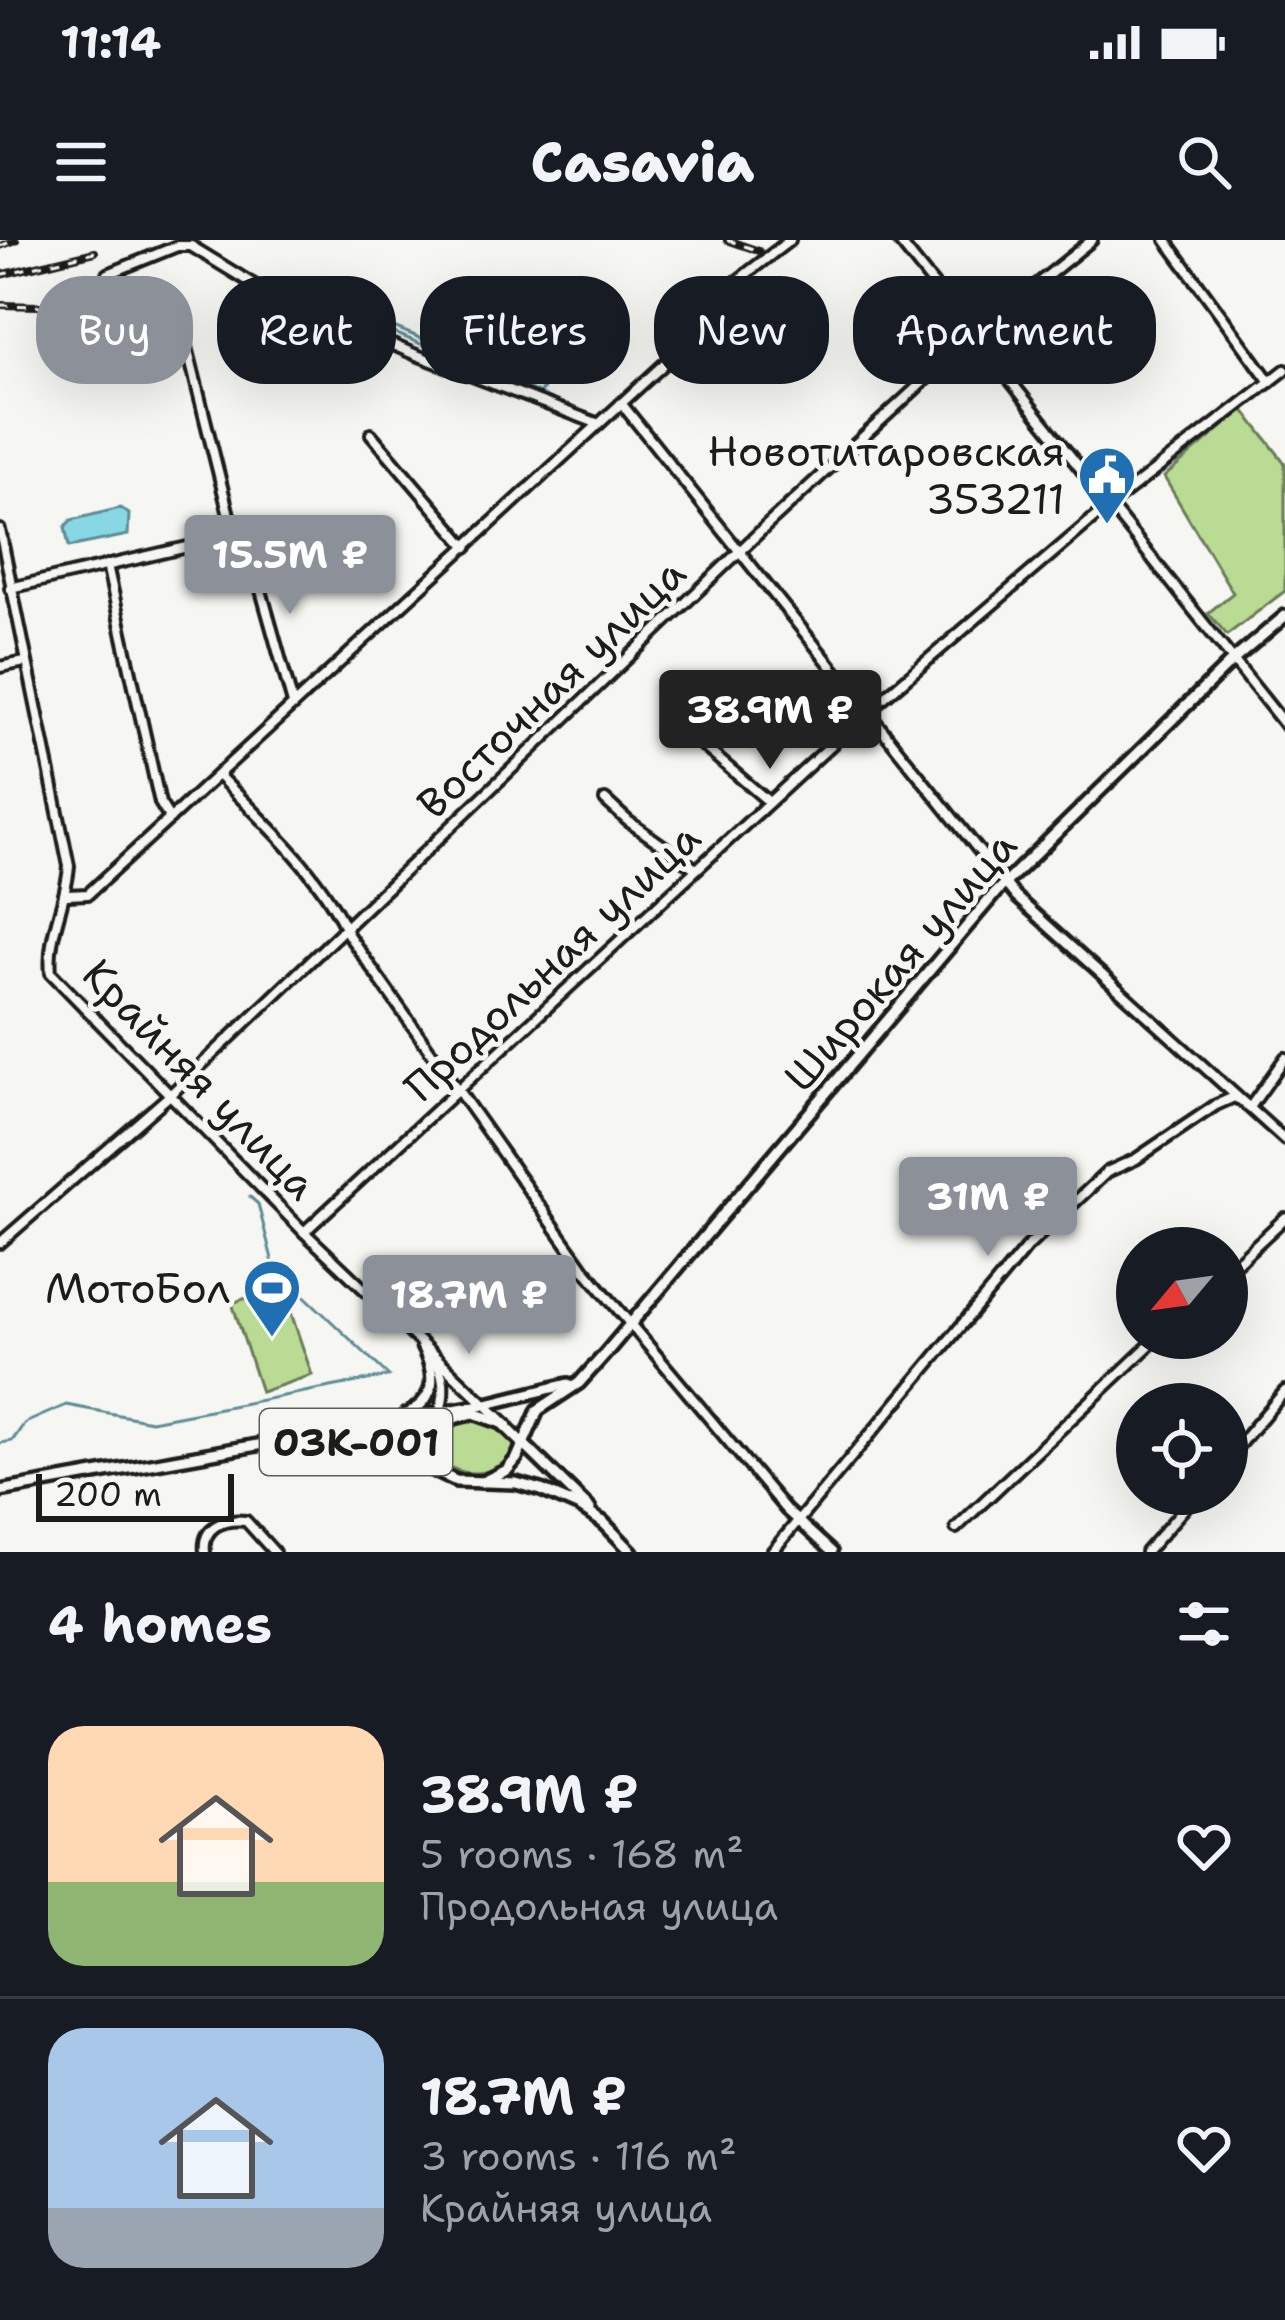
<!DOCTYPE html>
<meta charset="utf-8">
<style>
:root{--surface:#171b24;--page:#20242c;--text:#f1f3f6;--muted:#9ea1a6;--line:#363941;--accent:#8c9099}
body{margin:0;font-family:"Shantell Sans",sans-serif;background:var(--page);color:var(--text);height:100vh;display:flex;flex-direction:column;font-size:45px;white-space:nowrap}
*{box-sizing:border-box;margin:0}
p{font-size:39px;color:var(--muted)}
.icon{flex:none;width:66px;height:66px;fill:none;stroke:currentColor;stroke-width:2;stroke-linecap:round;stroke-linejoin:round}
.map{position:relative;height:1312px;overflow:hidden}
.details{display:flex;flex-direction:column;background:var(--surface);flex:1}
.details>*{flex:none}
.top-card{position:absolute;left:36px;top:36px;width:1215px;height:108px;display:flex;gap:24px}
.needle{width:78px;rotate:241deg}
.fabs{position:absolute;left:1116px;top:987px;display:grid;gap:24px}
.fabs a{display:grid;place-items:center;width:132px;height:132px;border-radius:50%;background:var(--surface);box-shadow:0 12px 48px #0002;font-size:60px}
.scale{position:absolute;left:36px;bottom:30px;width:198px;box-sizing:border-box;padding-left:12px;border:6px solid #1c1c1c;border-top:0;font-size:33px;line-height:42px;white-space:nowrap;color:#1c1c1c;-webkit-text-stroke:9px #f6f6f2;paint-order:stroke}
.price{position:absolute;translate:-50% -102px;padding:0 27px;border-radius:12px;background:var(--accent);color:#fff;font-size:39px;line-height:78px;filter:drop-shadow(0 3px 6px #0008)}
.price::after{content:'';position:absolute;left:50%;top:72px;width:36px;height:27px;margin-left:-18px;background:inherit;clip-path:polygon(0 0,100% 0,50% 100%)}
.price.active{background:#222;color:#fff}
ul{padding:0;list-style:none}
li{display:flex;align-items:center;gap:36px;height:300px;padding:0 48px}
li+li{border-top:3px solid var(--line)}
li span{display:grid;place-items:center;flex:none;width:336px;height:240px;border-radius:36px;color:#555}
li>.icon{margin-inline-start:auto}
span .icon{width:144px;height:144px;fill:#fffc;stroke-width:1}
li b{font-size:51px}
h2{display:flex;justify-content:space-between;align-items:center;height:144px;padding:0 48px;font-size:51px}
.tag{padding:0 42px;border-radius:48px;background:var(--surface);box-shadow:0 12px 48px #0002;font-size:42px;line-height:108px}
.tag.active{background:var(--accent);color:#fff}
.status{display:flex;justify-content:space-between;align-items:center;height:84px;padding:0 60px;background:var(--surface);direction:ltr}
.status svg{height:33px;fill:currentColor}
header{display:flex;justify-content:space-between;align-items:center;height:156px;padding:0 48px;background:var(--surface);font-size:54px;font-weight:800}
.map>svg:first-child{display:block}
.green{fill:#b9db94;stroke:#6a7c58;stroke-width:3}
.water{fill:#88d7e5;stroke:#5d8c95;stroke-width:3}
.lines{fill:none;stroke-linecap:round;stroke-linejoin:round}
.stream{stroke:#5d8c95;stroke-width:3}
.minor-casing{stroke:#1c1c1c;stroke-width:16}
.major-casing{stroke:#1c1c1c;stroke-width:18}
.minor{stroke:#f6f6f2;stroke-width:8}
.major{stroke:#f6f6f2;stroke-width:9}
.rail-casing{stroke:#1c1c1c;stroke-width:8}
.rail{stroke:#f6f6f2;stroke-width:3;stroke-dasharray:9;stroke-linecap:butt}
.labels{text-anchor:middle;stroke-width:10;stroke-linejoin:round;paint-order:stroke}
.shield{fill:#f6f6f2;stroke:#5d5d5c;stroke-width:3}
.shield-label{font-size:39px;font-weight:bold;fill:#1c1c1c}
.poi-label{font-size:42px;fill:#1c1c1c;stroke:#f6f6f2;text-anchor:end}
.street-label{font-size:42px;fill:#1c1c1c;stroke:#f6f6f2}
</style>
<div class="status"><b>11:14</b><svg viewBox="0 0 49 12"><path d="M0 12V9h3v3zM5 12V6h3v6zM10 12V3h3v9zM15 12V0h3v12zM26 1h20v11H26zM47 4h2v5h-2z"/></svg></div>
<header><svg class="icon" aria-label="menu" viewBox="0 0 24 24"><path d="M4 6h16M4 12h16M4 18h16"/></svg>Casavia<svg class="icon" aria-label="search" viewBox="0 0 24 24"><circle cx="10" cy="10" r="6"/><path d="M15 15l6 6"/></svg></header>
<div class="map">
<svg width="1285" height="1312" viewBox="0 0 1285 1312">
<rect width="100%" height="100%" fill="#f6f6f2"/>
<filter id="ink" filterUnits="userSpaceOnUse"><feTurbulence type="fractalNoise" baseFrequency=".00833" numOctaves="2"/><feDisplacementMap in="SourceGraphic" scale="24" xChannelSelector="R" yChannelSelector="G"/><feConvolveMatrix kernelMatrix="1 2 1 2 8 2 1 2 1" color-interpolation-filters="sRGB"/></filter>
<g filter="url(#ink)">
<g class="green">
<path d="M1243,169L1285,223V351L1227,395L1208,373L1233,353L1164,237Z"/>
<path d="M282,1046L312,1135L261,1152L232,1063Z"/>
<path d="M470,1177L496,1183L514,1199L513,1217C493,1235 466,1239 443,1223L438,1204C445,1190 455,1182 470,1177Z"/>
</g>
<path class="water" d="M120,268L129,274L128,295L69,307L65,287L71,280Z"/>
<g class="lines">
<g class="stream">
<path d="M316,55L544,149L539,153L315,60Z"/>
<path d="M0,1203L12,1201L25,1183L66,1165L151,1181L389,1136L274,1027L258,964L250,957"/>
</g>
<g class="minor-casing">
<g id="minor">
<path d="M898,0L1285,485"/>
<path d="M1166,0L1270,142"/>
<path d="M621,163L1016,657L1285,900"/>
<path d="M371,194L467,307"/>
<path d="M0,290L69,626C66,665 47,694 51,733L304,992L507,1185"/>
<path d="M211,301L220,294L229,275"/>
<path d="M107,325L160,563L170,579"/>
<path d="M10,348L209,302L231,306L247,304"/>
<path d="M0,427L25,422"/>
<path d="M293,464L248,304L240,297L229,275L184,95C158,56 132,76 108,34L177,6H191L256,46L414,114L599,184"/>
<path d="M681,487L769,562"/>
<path d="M218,535C265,583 321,633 349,696L585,1030L786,1270L832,1312"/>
<path d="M605,560L628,581L696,629"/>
<path d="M67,655L88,654L713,79L737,41L790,0"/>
<path d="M1251,866L1285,818"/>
<path d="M304,992L867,472L1101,272L1285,130"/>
<path d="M0,1003L170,855L765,287L974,95L1092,0"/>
<path d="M1227,1032L1285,978"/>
<path d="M432,1197C441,1169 451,1146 435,1120"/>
<path d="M1227,1219L1285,1151"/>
<path d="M956,1288L1157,1098"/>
<path d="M205,1312C202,1287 223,1278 246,1281L274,1312"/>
<path d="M772,1312L1026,1008L1107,932L1136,919L1216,865L1234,857L1238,859"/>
<path d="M1146,1312L1197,1254"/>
</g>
</g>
<g class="major-casing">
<g id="major">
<path d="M406,1175C437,1158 437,1135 422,1106"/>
<path d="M454,1178L474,1173L502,1183L590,1269"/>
<path d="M280,1206L343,1202L384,1207L456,1241L516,1243L541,1250L580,1267L604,1283"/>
<path d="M438,1232C420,1206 435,1188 459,1175"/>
<path d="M482,1242L507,1230L517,1218L538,1170L579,1143L605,1114L996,652L1232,421L1285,376"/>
<path d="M0,1251L487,1164L568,1144"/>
<path d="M602,1281L632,1312"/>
</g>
</g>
<use href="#minor" class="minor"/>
<use href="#major" class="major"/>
<g class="rail-casing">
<g id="rail">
<path d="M727,0L759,11"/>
<path d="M0,6L16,0"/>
<path d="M0,35L95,12"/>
<path d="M0,65L119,68"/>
</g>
</g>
<use href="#rail" class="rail"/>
</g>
</g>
<defs>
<g id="civic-pin" transform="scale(3)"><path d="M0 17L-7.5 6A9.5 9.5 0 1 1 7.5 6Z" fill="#1f6fb2" stroke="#f6f6f2"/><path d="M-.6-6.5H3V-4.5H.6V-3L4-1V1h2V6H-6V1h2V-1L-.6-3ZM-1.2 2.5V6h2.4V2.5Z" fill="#fff"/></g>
<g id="stadium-pin" transform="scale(3)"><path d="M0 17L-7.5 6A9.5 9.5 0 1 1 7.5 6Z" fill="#1f6fb2" stroke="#f6f6f2"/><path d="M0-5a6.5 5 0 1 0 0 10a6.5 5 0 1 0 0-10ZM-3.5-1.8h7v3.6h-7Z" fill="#fff"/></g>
</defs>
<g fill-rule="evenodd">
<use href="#civic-pin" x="1107" y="235"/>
<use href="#stadium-pin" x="272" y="1048"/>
</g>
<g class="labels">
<rect class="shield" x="260" y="1169" width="192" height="66" rx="9"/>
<g class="shield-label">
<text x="356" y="1216">03К-001</text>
</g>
<g class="poi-label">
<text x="1065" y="226">Новотитаровская<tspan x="1065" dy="48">353211</tspan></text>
<text x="230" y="1063">МотоБол</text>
</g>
<g class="street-label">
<text transform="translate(551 448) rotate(-44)" y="15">Восточная улица</text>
<text transform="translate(900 721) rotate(-49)" y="15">Широкая улица</text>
<text transform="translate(552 722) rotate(-43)" y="15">Продольная улица</text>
<text transform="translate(200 839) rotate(46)" y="15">Крайняя улица</text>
</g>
</g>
</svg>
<div class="fabs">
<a><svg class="needle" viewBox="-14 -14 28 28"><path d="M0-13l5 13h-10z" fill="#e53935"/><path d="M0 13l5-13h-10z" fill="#9ea1a6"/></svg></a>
<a><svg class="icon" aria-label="locate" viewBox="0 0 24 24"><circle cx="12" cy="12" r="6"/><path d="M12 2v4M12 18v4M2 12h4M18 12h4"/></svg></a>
</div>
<div class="scale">200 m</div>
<b class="price" style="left:290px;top:377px">15.5M ₽</b>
<b class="price active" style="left:770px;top:532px">38.9M ₽</b>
<b class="price" style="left:988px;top:1019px">31M ₽</b>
<b class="price" style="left:469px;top:1117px">18.7M ₽</b>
<div class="top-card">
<a class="tag active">Buy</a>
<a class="tag">Rent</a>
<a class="tag">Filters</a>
<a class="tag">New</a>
<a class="tag">Apartment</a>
</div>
</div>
<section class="details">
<h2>4 homes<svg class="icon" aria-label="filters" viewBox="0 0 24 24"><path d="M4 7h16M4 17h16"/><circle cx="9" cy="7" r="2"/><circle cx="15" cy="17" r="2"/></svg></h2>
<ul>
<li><span style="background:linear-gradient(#ffd9b3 65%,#8fb573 0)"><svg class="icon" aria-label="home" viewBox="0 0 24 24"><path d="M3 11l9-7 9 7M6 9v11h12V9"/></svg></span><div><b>38.9M ₽</b><p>5 rooms · 168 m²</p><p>Продольная улица</p></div><svg class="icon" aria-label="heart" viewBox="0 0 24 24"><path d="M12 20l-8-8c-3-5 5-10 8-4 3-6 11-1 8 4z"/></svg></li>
<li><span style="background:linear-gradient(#a9c7e8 75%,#9aa5b1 0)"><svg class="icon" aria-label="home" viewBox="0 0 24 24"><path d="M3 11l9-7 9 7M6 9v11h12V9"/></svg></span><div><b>18.7M ₽</b><p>3 rooms · 116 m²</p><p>Крайняя улица</p></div><svg class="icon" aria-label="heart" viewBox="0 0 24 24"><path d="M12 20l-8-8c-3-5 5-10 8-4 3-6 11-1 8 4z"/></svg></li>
</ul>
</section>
